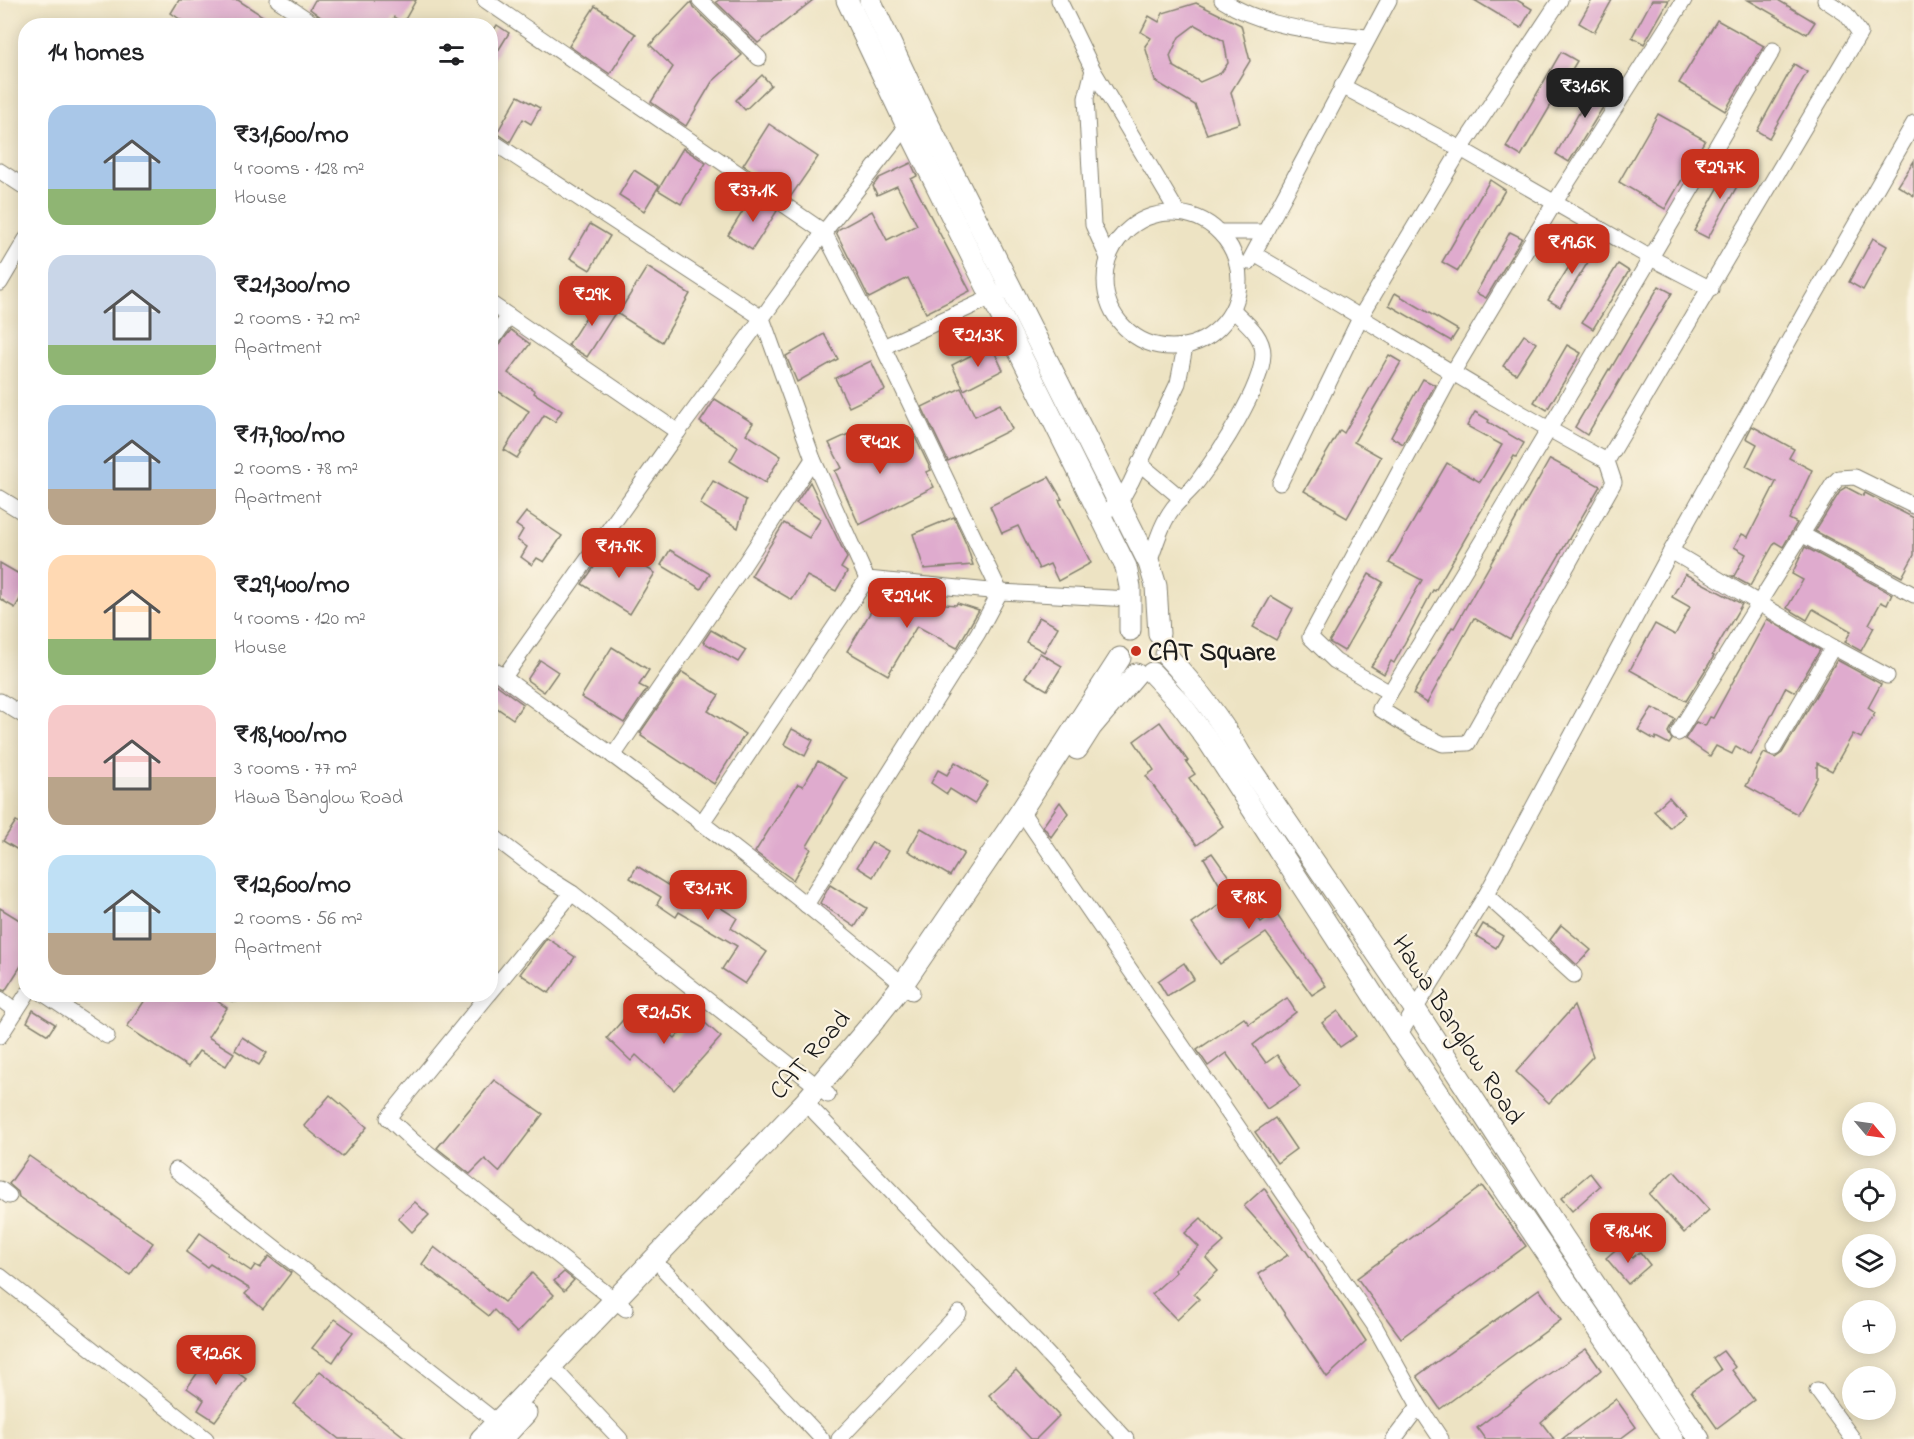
<!DOCTYPE html>
<meta charset="utf-8">
<style>
:root{--surface:#fff;--page:#f2f2f2;--text:#202124;--muted:#757577;--accent:#c8321e}
body{margin:0;font-family:"Indie Flower",sans-serif;background:var(--page);color:var(--text);height:100vh;display:flex;flex-direction:column;font-size:22px;white-space:nowrap}
*{box-sizing:border-box;margin:0}
p{font-size:20px;color:var(--muted)}
.icon{flex:none;width:33px;height:33px;fill:none;stroke:currentColor;stroke-width:2;stroke-linecap:round;stroke-linejoin:round}
.map{position:relative;flex:1;overflow:hidden}
.panel{position:absolute;left:18px;top:18px;width:480px;height:984px;display:flex;flex-direction:column;background:var(--surface);border-radius:24px;box-shadow:0 3px 15px #0003}
.panel>*{flex:none}
.needle{width:39px;rotate:119deg}
.tools{position:absolute;left:1842px;top:1102px;display:grid;gap:12px}
.tools a{display:grid;place-items:center;width:54px;height:54px;border-radius:50%;background:var(--surface);box-shadow:0 3px 15px #0003;font-size:30px}
.price{position:absolute;translate:-50% -51px;padding:0 14px;border-radius:12px;background:var(--accent);color:#fff;font-size:20px;line-height:39px;filter:drop-shadow(0 2px 3px #0008)}
.price::after{content:'';position:absolute;left:50%;top:36px;width:18px;height:14px;margin-left:-9px;background:inherit;clip-path:polygon(0 0,100% 0,50% 100%)}
.price.current{background:#222;color:#fff}
ul{padding:0;list-style:none}
li{display:flex;align-items:center;gap:18px;height:150px;padding:0 30px}
li span{display:grid;place-items:center;flex:none;width:168px;height:120px;border-radius:18px;color:#555}
li>.icon{margin-inline-start:auto}
span .icon{width:72px;height:72px;fill:#fffc;stroke-width:1}
li b{font-size:26px}
h2{display:flex;justify-content:space-between;align-items:center;height:72px;padding:0 30px;font-size:26px}
.map>svg:first-child{display:block}
.building{fill:#dfabce;fill-rule:evenodd}
.lines{fill:none;stroke-linecap:round;stroke-linejoin:round}
.street-casing{stroke:#848070;stroke-width:17}
.secondary-casing{stroke:#848070;stroke-width:23}
.street{stroke:#fff;stroke-width:15}
.secondary{stroke:#fff;stroke-width:21}
.poi-dot{fill:#c8321e;stroke:#fcf5e5;stroke-width:2}
.labels{text-anchor:middle;stroke-width:4.5;stroke-linejoin:round;paint-order:stroke}
.poi-label{font-size:26px;font-weight:bold;fill:#1c1c1c;stroke:#fcf5e5;text-anchor:start}
.street-label{font-size:26px;fill:#1c1c1c;stroke:#fcf5e5}
</style>
<div class="map">
<svg width="1914" height="1439" viewBox="0 0 1914 1439">
<rect width="100%" height="100%" fill="#fcf5e5"/>
<filter id="ink" filterUnits="userSpaceOnUse"><feTurbulence type="fractalNoise" baseFrequency=".0167" numOctaves="2"/><feDisplacementMap in="SourceGraphic" scale="12" xChannelSelector="R" yChannelSelector="G"/><feConvolveMatrix kernelMatrix="1 2 1 2 8 2 1 2 1" color-interpolation-filters="sRGB"/></filter>
<filter id="wash" filterUnits="userSpaceOnUse"><feTurbulence type="fractalNoise" baseFrequency=".008" numOctaves="4" result="noise"/><feDisplacementMap in="SourceGraphic" scale="24" xChannelSelector="R" yChannelSelector="G"/><feGaussianBlur stdDeviation="1.35" result="paint"/><feColorMatrix in="noise" values="0 0 0 0 0 0 0 0 0 0 0 0 0 0 0 0 0 1.4 0 .05"/><feComposite in="paint" operator="in"/></filter>
<g filter="url(#wash)">
<rect width="100%" height="100%" fill="#ede3c3"/>
<g id="blocks">
<g class="building">
<path d="M179,0H238L278,26H190L171,13Z"/>
<path d="M315,0H416L403,23L394,17L389,26H333L310,9Z"/>
<path d="M719,0H813L758,43L716,2Z"/>
<path d="M1474,0H1517L1532,9L1521,28Z"/>
<path d="M1592,0H1612L1594,32L1579,23Z"/>
<path d="M1652,0H1669L1644,44L1632,37Z"/>
<path d="M1748,0H1778L1815,22L1807,34Z"/>
<path d="M691,2L693,7L742,55L712,82L686,126L651,102L673,67L650,45Z"/>
<path d="M1196,3L1241,25L1250,61L1231,92L1240,123L1207,134L1195,105L1155,81L1145,46L1151,38L1141,32L1149,16L1159,22L1163,13ZM1195,25L1224,41L1228,63L1221,73L1200,82L1173,66L1170,56L1179,37Z"/>
<path d="M595,6L608,14L607,15L636,34L610,74L569,46Z"/>
<path d="M1717,20L1764,46L1725,111L1679,83Z"/>
<path d="M497,25L509,33L490,64V36Z"/>
<path d="M1561,52L1577,61L1521,156L1506,147Z"/>
<path d="M1794,64L1807,72L1769,138L1757,131Z"/>
<path d="M762,75L771,85L745,110L736,100Z"/>
<path d="M1598,79L1615,88L1569,162L1556,154Z"/>
<path d="M518,96L540,108L531,124L523,119L510,142L497,133Z"/>
<path d="M1658,114L1705,140L1665,209L1619,182Z"/>
<path d="M769,124L818,157L791,196L743,165Z"/>
<path d="M683,148L706,163L681,204L658,190Z"/>
<path d="M1914,161V196L1898,186Z"/>
<path d="M1733,162L1746,170L1708,238L1694,231Z"/>
<path d="M911,163L917,176L911,179L970,291L926,313L908,278L869,298L836,232L839,229L872,211L887,240L917,225L897,186L877,195L873,186L879,178Z"/>
<path d="M634,170L659,186L644,211L619,195Z"/>
<path d="M1490,180L1505,190L1458,271L1442,262Z"/>
<path d="M753,195L777,211L752,250L728,235Z"/>
<path d="M590,224L610,236L590,270L570,258Z"/>
<path d="M1510,232L1522,238L1486,298L1476,293Z"/>
<path d="M1873,238L1887,246L1863,290L1849,282Z"/>
<path d="M1584,243L1595,251L1560,307L1548,300Z"/>
<path d="M1618,264L1629,271L1593,329L1582,322Z"/>
<path d="M647,267L690,294L662,342L618,314Z"/>
<path d="M1659,286L1672,293L1587,435L1575,427L1609,369L1610,370Z"/>
<path d="M1395,293L1458,330L1451,341L1389,305Z"/>
<path d="M598,298L617,310L587,357L568,345Z"/>
<path d="M511,330L530,344L508,373L535,391L534,393L562,411L555,422L544,415L517,458L504,450L529,411L490,386V356Z"/>
<path d="M824,334L838,359L797,382L786,356Z"/>
<path d="M1524,335L1536,343L1516,374L1503,366Z"/>
<path d="M991,345L1003,370L964,390L952,365Z"/>
<path d="M1567,345L1581,353L1547,410L1534,402Z"/>
<path d="M1389,355L1401,362L1354,442L1381,457L1347,518L1335,511L1336,509L1304,491L1340,430L1344,433Z"/>
<path d="M871,361L885,390L849,407L835,378Z"/>
<path d="M1423,379L1435,385L1403,444L1391,437Z"/>
<path d="M961,388L975,416L1000,404L1012,429L948,461L922,407Z"/>
<path d="M715,399L753,423L746,434L781,456L765,483L730,461L738,447L700,422Z"/>
<path d="M1475,412L1489,420L1488,422L1524,443L1516,457L1514,456L1484,506L1435,591L1433,590L1394,663L1391,661L1384,674L1371,666L1379,655L1422,580L1389,563L1447,463L1480,482L1502,445L1467,426Z"/>
<path d="M1752,426L1794,449L1789,458L1812,470L1789,519L1797,523L1783,547L1775,542L1750,586L1732,576H1734L1746,554L1734,547L1742,534L1748,537L1776,482L1746,466L1757,444L1746,438Z"/>
<path d="M855,431L867,455L913,433L931,470L926,472L934,487L859,525L835,471L842,468L829,443Z"/>
<path d="M1550,459L1600,486L1510,639L1474,618L1427,703L1413,694L1452,627L1454,628Z"/>
<path d="M1049,477L1062,499L1059,500L1091,563L1058,581L1050,564L1039,569L1018,526L1002,533L990,506Z"/>
<path d="M713,481L746,500L738,528L700,504Z"/>
<path d="M810,482L847,558L841,568L847,572L836,591L807,576L792,600L751,576L784,523L809,538L821,519L796,503Z"/>
<path d="M1846,487L1863,496L1865,493L1914,518V555L1902,577L1815,531L1841,490Z"/>
<path d="M526,512L562,536L544,562L537,558L532,565L521,557L527,547L517,540L523,530L516,525Z"/>
<path d="M954,517L967,546L973,565L924,569L913,534Z"/>
<path d="M610,545L655,573L630,614L582,584Z"/>
<path d="M1805,547L1892,594L1887,605L1881,602L1869,624L1874,627L1861,651L1845,642L1851,631L1813,609L1807,620L1787,608L1803,580L1792,574Z"/>
<path d="M670,550L710,574L701,589L661,565Z"/>
<path d="M0,563L26,578V589L15,608L0,599Z"/>
<path d="M1369,574L1383,582L1344,651L1329,642Z"/>
<path d="M1685,574L1742,604L1712,655L1714,656L1686,701L1630,670L1655,624L1675,635L1690,607L1672,597Z"/>
<path d="M1271,596L1293,609L1276,640L1253,627Z"/>
<path d="M879,598L956,605L957,603L979,610L957,648L917,626L888,675L847,651Z"/>
<path d="M1039,617L1058,627L1044,652L1026,642Z"/>
<path d="M1767,619L1820,650L1795,692L1786,687L1751,755L1736,746L1732,754L1716,746L1710,756L1685,739L1696,722L1705,726L1710,717L1713,718Z"/>
<path d="M711,630L746,650L738,662L703,642Z"/>
<path d="M612,647L649,670L639,685L647,689L624,723L581,697Z"/>
<path d="M1040,653L1062,666L1047,690L1025,677Z"/>
<path d="M540,660L558,672L544,692L527,680Z"/>
<path d="M1837,660L1881,684L1868,708L1875,713L1861,738L1853,734L1832,771L1817,763V778L1797,814L1746,786L1764,753L1775,758L1782,753Z"/>
<path d="M682,672L719,695L708,711L745,734L714,784L641,736L642,734L640,733Z"/>
<path d="M490,680L523,704L513,719L490,703Z"/>
<path d="M1652,708L1675,719L1668,732L1672,740L1669,744L1656,737L1655,740L1638,730Z"/>
<path d="M1160,722L1188,761L1186,762L1195,774L1189,778L1223,826L1197,845L1146,776L1154,770L1134,741Z"/>
<path d="M792,729L813,740L805,756L784,744Z"/>
<path d="M818,761L847,778L807,846L811,849L793,880L755,852L798,784L803,786Z"/>
<path d="M955,762L988,782L974,804L950,789L947,794L931,783L938,770L947,775Z"/>
<path d="M1669,797L1684,814L1670,828L1654,811Z"/>
<path d="M1060,802L1068,813L1051,837L1043,826Z"/>
<path d="M16,821L26,827V855L3,841Z"/>
<path d="M921,828L964,853L950,876L908,851Z"/>
<path d="M872,842L888,851L873,877L857,867Z"/>
<path d="M1212,853L1261,922L1275,912L1326,986L1312,995L1266,933L1220,964L1192,924L1228,899L1204,858Z"/>
<path d="M637,866L669,886L670,884L698,904L709,884L728,895L721,908L737,918L731,928L767,952L745,984L722,969L737,946L679,912L676,917L657,904L661,897L630,878Z"/>
<path d="M830,885L867,908L855,927L820,903Z"/>
<path d="M0,908L26,924V958L5,991L0,989Z"/>
<path d="M1483,924L1503,936L1496,948L1476,936Z"/>
<path d="M1561,925L1591,950L1577,965L1550,940Z"/>
<path d="M547,938L575,957L549,993L520,974Z"/>
<path d="M1184,963L1194,979L1167,996L1158,981Z"/>
<path d="M149,994H207L227,1008L208,1037L234,1053L226,1066L199,1051L188,1067L127,1027Z"/>
<path d="M1287,998L1296,1012L1253,1045L1266,1063L1277,1055L1300,1087L1267,1109L1226,1053L1208,1066L1197,1050L1244,1018L1249,1024Z"/>
<path d="M637,1004L675,1038L696,1015L721,1037L674,1090L636,1055L631,1061L607,1038Z"/>
<path d="M1574,1006L1593,1056L1549,1103L1516,1072Z"/>
<path d="M33,1010L55,1024L48,1035L27,1022Z"/>
<path d="M1338,1011L1356,1036L1340,1047L1322,1023Z"/>
<path d="M242,1037L267,1053L259,1065L235,1050Z"/>
<path d="M494,1080L543,1114L499,1172L485,1159L470,1174L437,1148Z"/>
<path d="M330,1095L367,1127L342,1157L304,1126Z"/>
<path d="M1275,1118L1296,1149L1277,1163L1255,1132Z"/>
<path d="M29,1156L153,1243L130,1275L19,1197L18,1192L9,1184Z"/>
<path d="M1674,1171L1709,1210L1684,1233L1649,1194Z"/>
<path d="M1590,1173L1600,1186L1572,1211L1561,1198Z"/>
<path d="M1482,1186L1526,1246L1401,1338L1357,1278Z"/>
<path d="M1264,1188L1366,1341L1327,1377L1258,1274L1288,1255L1244,1206Z"/>
<path d="M415,1202L429,1215L412,1232L398,1218Z"/>
<path d="M1201,1218L1224,1242L1206,1258L1218,1271L1194,1294L1199,1299L1177,1320L1152,1294L1176,1272L1174,1270L1199,1247L1185,1233Z"/>
<path d="M200,1233L228,1253L227,1255L251,1271L255,1265L260,1268L269,1256L291,1273L263,1309L245,1294L250,1289L210,1264L207,1267L186,1252Z"/>
<path d="M1621,1245L1632,1258L1640,1252L1650,1265L1628,1284L1606,1258Z"/>
<path d="M434,1247L504,1302L532,1273L554,1295L517,1333L494,1310L489,1316L422,1264Z"/>
<path d="M564,1272L574,1280L564,1291L554,1281Z"/>
<path d="M1539,1289L1561,1320L1440,1409L1417,1376Z"/>
<path d="M335,1319L353,1332L342,1346L343,1347L333,1362L312,1348Z"/>
<path d="M1586,1349L1601,1370L1541,1422L1554,1439H1485L1477,1428L1540,1380Z"/>
<path d="M1723,1351L1735,1367L1732,1370L1754,1400L1717,1428L1691,1391L1721,1370L1713,1358Z"/>
<path d="M211,1353L246,1379L215,1421L198,1410L204,1400L187,1388Z"/>
<path d="M1016,1370L1059,1416L1036,1439H1031L989,1395Z"/>
<path d="M320,1371L361,1403L407,1439H339L294,1404Z"/>
<path d="M1616,1399L1636,1427L1620,1439H1562Z"/>
</g>
</g>
</g>
<g filter="url(#ink)">
<use href="#blocks" fill-opacity="0" stroke="#848070" stroke-width="1.5"/>
<g class="lines">
<g class="street-casing">
<g id="street">
<path d="M278,0L317,26"/>
<path d="M485,0L824,232L907,126"/>
<path d="M700,0L759,58"/>
<path d="M1059,0L1093,70L1178,213"/>
<path d="M1222,0C1264,28 1319,32 1368,37"/>
<path d="M1093,70L1086,98L1093,225L1108,258"/>
<path d="M1342,86L1461,149L1651,258L1711,289"/>
<path d="M490,140L762,318L678,432L509,316"/>
<path d="M0,171L26,188"/>
<circle cx="1172" cy="280" r="67"/>
<path d="M1219,232H1265"/>
<path d="M1254,254C1372,322 1487,397 1607,461L1614,482L1468,743L1443,744L1417,732L1380,709C1514,491 1644,270 1773,50"/>
<path d="M1249,262L1389,0"/>
<path d="M0,283L26,239"/>
<path d="M490,303L509,316L490,343"/>
<path d="M883,347L824,232L762,318L813,459L867,579L1000,592L1130,599"/>
<path d="M1607,461L1860,33L1846,14L1825,0"/>
<path d="M1139,463L1182,499"/>
<path d="M1280,483L1361,316L1461,149L1560,0"/>
<path d="M0,498L26,514"/>
<path d="M1099,514L1119,504L1131,482L1178,383L1185,347"/>
<path d="M1803,535L1914,595"/>
<path d="M1671,551L1833,647L1887,676"/>
<path d="M1149,563C1156,544 1161,524 1173,508C1181,498 1191,491 1198,481C1219,453 1262,388 1263,354C1263,335 1245,322 1233,310"/>
<path d="M490,667C530,698 572,726 612,755C714,831 815,910 912,992"/>
<path d="M504,677L678,432"/>
<path d="M1390,693L1335,661L1310,637L1453,372L1555,202L1684,0"/>
<path d="M0,701L26,717"/>
<path d="M1678,733L1833,484L1839,478L1855,477L1914,506"/>
<path d="M1774,748L1833,647"/>
<path d="M613,756L743,566L813,459"/>
<path d="M1021,811L1374,1325L1419,1406L1441,1439"/>
<path d="M701,824L867,579"/>
<path d="M490,834L545,876L572,893L828,1095"/>
<path d="M1486,895L1574,975"/>
<path d="M806,905L978,633L1000,592L883,347L1001,293"/>
<path d="M490,993L572,893"/>
<path d="M44,994L107,1036"/>
<path d="M234,994H236"/>
<path d="M489,994L388,1118L414,1142L626,1309"/>
<path d="M0,999L16,1011"/>
<path d="M1399,1035L1486,895L1671,551L1805,312L1914,123"/>
<path d="M0,1036L27,994"/>
<path d="M805,1102L1037,1343L1126,1439"/>
<path d="M176,1170L504,1428"/>
<path d="M0,1189L9,1196"/>
<path d="M664,1270L822,1439"/>
<path d="M0,1276L206,1439"/>
<path d="M552,1367L620,1439"/>
<path d="M1817,1390L1853,1439"/>
<path d="M839,1439L959,1313"/>
<path d="M1394,1439L1419,1406"/>
</g>
</g>
<g class="secondary-casing">
<g id="secondary">
<path d="M847,0L907,126L1126,567L1130,587V630"/>
<path d="M870,0L924,115L1149,563L1156,586L1159,634"/>
<path d="M1166,655C1196,687 1220,718 1241,755L1415,1009L1563,1237L1699,1439"/>
<path d="M1152,673L1181,704L1207,739L1399,1035L1673,1439"/>
<path d="M1077,749L1091,727L1136,674"/>
<path d="M481,1439L805,1102L869,1027L903,984L1021,811L1120,658"/>
<path d="M502,1439L526,1413"/>
</g>
</g>
<use href="#street" class="street"/>
<use href="#secondary" class="secondary"/>
</g>
</g>
<circle class="poi-dot" cx="1136" cy="651" r="6"/>
<g class="labels">
<g class="poi-label">
<text x="1148" y="660">CAT Square</text>
</g>
<g class="street-label">
<text transform="translate(1459 1029) rotate(57)" y="9">Hawa Banglow Road</text>
<text transform="translate(809 1054) rotate(-49)" y="9">CAT Road</text>
</g>
</g>
</svg>
<div class="tools">
<a><svg class="needle" viewBox="-14 -14 28 28"><path d="M0-13l5 13h-10z" fill="#e53935"/><path d="M0 13l5-13h-10z" fill="#757577"/></svg></a>
<a><svg class="icon" aria-label="locate" viewBox="0 0 24 24"><circle cx="12" cy="12" r="6"/><path d="M12 2v4M12 18v4M2 12h4M18 12h4"/></svg></a>
<a><svg class="icon" aria-label="layers" viewBox="0 0 24 24"><path d="M12 4l9 5-9 5-9-5zM3 14l9 5 9-5"/></svg></a>
<a>+</a>
<a>−</a>
</div>
<b class="price current" style="left:1585px;top:119px">₹31.6K</b>
<b class="price" style="left:1720px;top:200px">₹29.7K</b>
<b class="price" style="left:753px;top:223px">₹37.1K</b>
<b class="price" style="left:1572px;top:275px">₹19.6K</b>
<b class="price" style="left:592px;top:327px">₹29K</b>
<b class="price" style="left:978px;top:368px">₹21.3K</b>
<b class="price" style="left:880px;top:475px">₹42K</b>
<b class="price" style="left:619px;top:579px">₹17.9K</b>
<b class="price" style="left:907px;top:629px">₹29.4K</b>
<b class="price" style="left:708px;top:921px">₹31.7K</b>
<b class="price" style="left:1249px;top:930px">₹18K</b>
<b class="price" style="left:664px;top:1045px">₹21.5K</b>
<b class="price" style="left:1628px;top:1264px">₹18.4K</b>
<b class="price" style="left:216px;top:1386px">₹12.6K</b>
<section class="panel">
<h2>14 homes<svg class="icon" aria-label="filters" viewBox="0 0 24 24"><path d="M4 7h16M4 17h16"/><circle cx="9" cy="7" r="2"/><circle cx="15" cy="17" r="2"/></svg></h2>
<ul>
<li><span style="background:linear-gradient(#a9c7e8 70%,#8fb573 0)"><svg class="icon" aria-label="home" viewBox="0 0 24 24"><path d="M3 11l9-7 9 7M6 9v11h12V9"/></svg></span><div><b>₹31,600/mo</b><p>4 rooms · 128 m²</p><p>House</p></div></li>
<li><span style="background:linear-gradient(#c9d6e8 75%,#8fb573 0)"><svg class="icon" aria-label="home" viewBox="0 0 24 24"><path d="M3 11l9-7 9 7M6 9v11h12V9"/></svg></span><div><b>₹21,300/mo</b><p>2 rooms · 72 m²</p><p>Apartment</p></div></li>
<li><span style="background:linear-gradient(#a9c7e8 70%,#b9a48a 0)"><svg class="icon" aria-label="home" viewBox="0 0 24 24"><path d="M3 11l9-7 9 7M6 9v11h12V9"/></svg></span><div><b>₹17,900/mo</b><p>2 rooms · 78 m²</p><p>Apartment</p></div></li>
<li><span style="background:linear-gradient(#ffd9b3 70%,#8fb573 0)"><svg class="icon" aria-label="home" viewBox="0 0 24 24"><path d="M3 11l9-7 9 7M6 9v11h12V9"/></svg></span><div><b>₹29,400/mo</b><p>4 rooms · 120 m²</p><p>House</p></div></li>
<li><span style="background:linear-gradient(#f6c9c9 60%,#b9a48a 0)"><svg class="icon" aria-label="home" viewBox="0 0 24 24"><path d="M3 11l9-7 9 7M6 9v11h12V9"/></svg></span><div><b>₹18,400/mo</b><p>3 rooms · 77 m²</p><p>Hawa Banglow Road</p></div></li>
<li><span style="background:linear-gradient(#bfe0f5 65%,#b9a48a 0)"><svg class="icon" aria-label="home" viewBox="0 0 24 24"><path d="M3 11l9-7 9 7M6 9v11h12V9"/></svg></span><div><b>₹12,600/mo</b><p>2 rooms · 56 m²</p><p>Apartment</p></div></li>
</ul>
</section>
</div>
